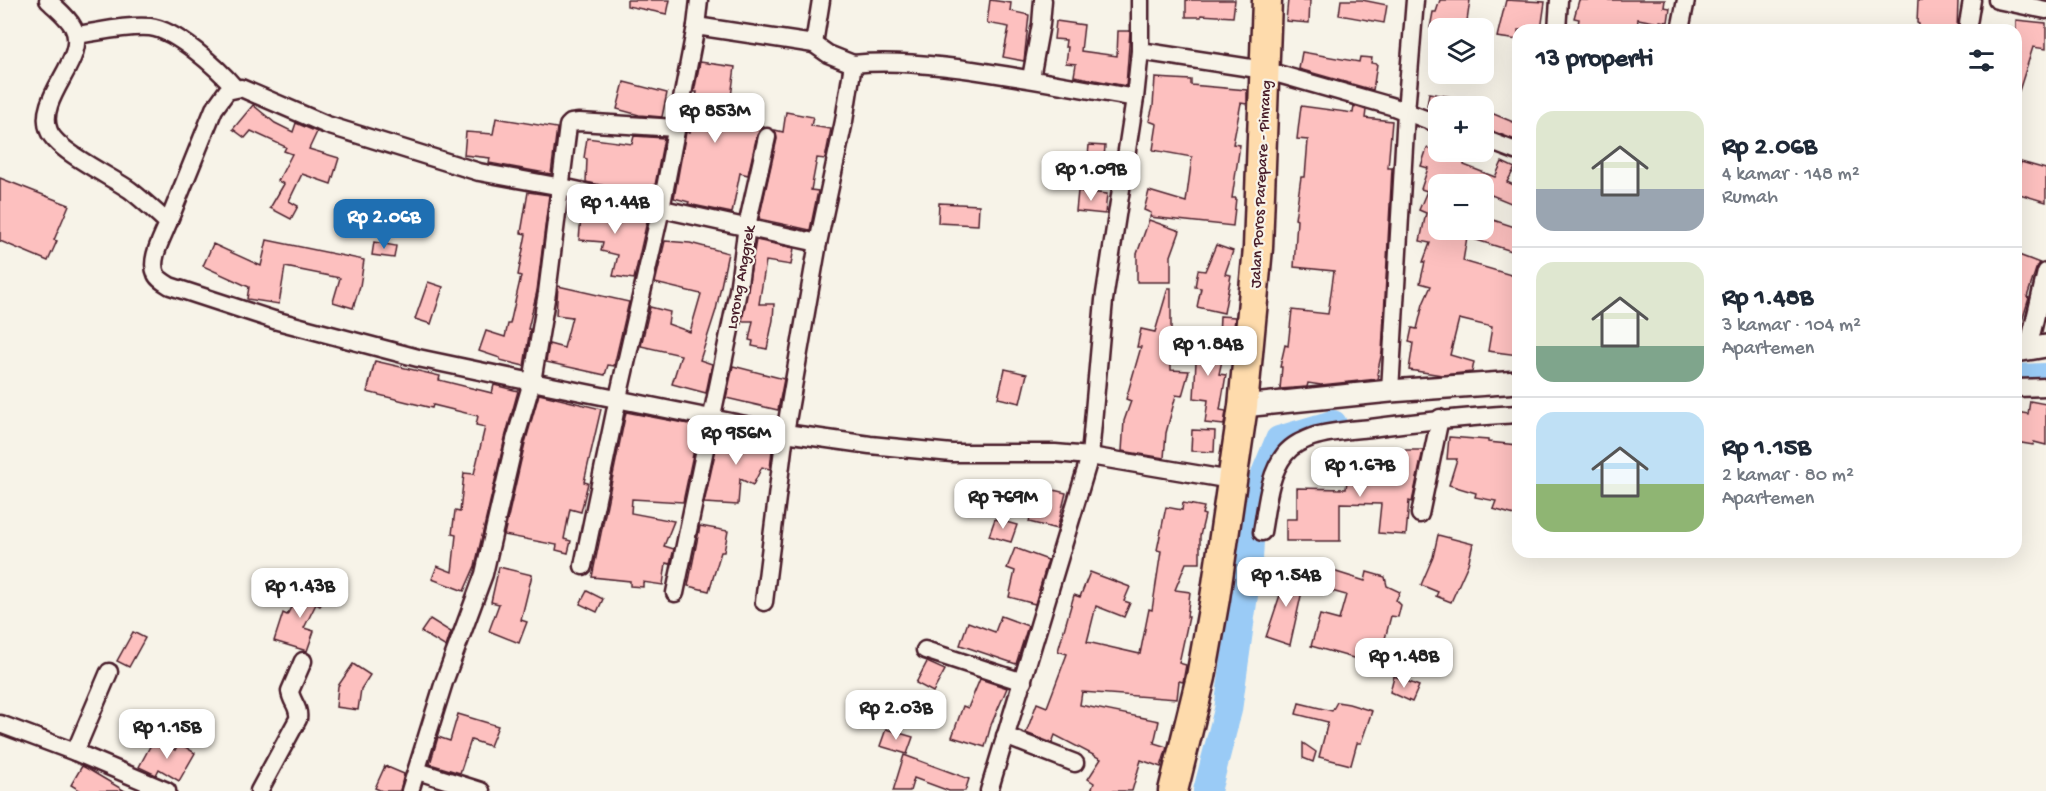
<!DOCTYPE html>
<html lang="id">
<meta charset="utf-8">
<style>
:root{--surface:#fff;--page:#f2f2f3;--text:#1f2937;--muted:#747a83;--line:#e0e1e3;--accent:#1f6fb2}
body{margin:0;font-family:"Gochi Hand",sans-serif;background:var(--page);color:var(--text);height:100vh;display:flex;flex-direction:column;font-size:22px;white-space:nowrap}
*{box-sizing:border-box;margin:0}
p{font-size:20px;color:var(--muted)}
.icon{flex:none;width:33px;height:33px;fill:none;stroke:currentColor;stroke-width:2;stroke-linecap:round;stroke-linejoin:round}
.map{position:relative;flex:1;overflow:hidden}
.side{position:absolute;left:1512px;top:24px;width:510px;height:534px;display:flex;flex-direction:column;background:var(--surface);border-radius:18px;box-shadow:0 6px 24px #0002}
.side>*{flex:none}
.controls{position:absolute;left:1428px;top:18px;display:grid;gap:12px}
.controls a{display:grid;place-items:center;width:66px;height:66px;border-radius:12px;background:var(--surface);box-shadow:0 6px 24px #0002;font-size:30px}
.price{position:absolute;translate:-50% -51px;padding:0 14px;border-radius:12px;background:#fff;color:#222;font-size:20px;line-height:39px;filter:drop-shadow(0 2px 3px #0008)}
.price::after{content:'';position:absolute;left:50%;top:36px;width:18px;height:14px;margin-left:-9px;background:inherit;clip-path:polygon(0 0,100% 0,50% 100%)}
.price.selected{background:var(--accent);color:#fff}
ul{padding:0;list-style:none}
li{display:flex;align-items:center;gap:18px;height:150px;padding:0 24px}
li+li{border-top:2px solid var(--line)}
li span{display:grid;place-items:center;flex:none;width:168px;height:120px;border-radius:18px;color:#555}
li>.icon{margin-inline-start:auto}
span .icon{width:72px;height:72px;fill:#fffc;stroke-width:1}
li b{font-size:26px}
h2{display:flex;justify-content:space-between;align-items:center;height:72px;padding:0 24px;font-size:26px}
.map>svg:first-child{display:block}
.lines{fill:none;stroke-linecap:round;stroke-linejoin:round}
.river{stroke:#9acbf6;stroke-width:28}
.building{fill:#fdc0bf;stroke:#4a1f2b;stroke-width:1.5}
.minor-casing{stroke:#4a1f2b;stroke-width:21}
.tertiary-casing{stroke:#4a1f2b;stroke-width:26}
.trunk-casing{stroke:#4a1f2b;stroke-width:33}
.minor{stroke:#f7f3e8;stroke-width:16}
.tertiary{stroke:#f7f3e8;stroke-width:21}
.trunk{stroke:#fedbac;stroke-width:28}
.labels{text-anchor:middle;stroke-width:4.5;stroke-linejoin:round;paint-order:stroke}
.street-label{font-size:16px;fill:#4a1f2b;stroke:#f7f3e8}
</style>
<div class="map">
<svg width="2046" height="791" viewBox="0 0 2046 791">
<rect width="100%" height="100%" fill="#f7f3e8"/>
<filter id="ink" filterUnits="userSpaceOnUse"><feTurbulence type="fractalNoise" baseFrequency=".0167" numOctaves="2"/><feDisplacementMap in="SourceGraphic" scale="12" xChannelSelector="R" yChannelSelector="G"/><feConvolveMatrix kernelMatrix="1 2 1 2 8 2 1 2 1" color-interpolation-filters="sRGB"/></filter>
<g filter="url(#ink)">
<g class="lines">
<g class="river">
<path d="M2016,378L2046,377"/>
<path d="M1207,791L1228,710L1249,559L1252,505L1279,440L1333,424"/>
</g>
</g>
<g class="building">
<path d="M627,0H670L667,14L627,6Z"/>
<path d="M990,0L1011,3L1010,11L1029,15L1024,61L1003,57L1009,27L987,23Z"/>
<path d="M1186,0H1235L1233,17L1201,15V17H1186Z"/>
<path d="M1288,0H1310L1309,23L1286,21Z"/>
<path d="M1341,0H1362L1387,5L1384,23L1339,15Z"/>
<path d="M1440,0H1470L1466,28H1430L1433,12H1436Z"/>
<path d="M1506,0L1545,2L1541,30H1518V40L1497,37Z"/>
<path d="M1579,0H1665L1664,7L1670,8L1668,22L1660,21L1659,23L1638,19L1637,30H1577L1579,19L1574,18Z"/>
<path d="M1918,0L1958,1L1957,30H1919V24L1917,23Z"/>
<path d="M2016,20L2046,23V49L2033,47L2019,91H2016Z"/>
<path d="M1056,21L1084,25L1081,51L1117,56L1118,31H1130L1126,86L1074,76L1076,64L1066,63L1068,47H1065L1066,40L1054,39Z"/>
<path d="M1302,52L1359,62L1360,57L1372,58L1371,63L1377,64L1373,90L1299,69Z"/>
<path d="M700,62L735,67L729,112L753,118L752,123L764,127L757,135L748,175L740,173L732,213L688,204L689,202L674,198L686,132L690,133L697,92H694Z"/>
<path d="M1155,78L1191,80V85L1247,90V104L1241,103L1233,144L1240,145L1232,198H1236L1233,226L1150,217L1151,213L1144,210L1149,191L1186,202L1192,157L1153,150L1157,124L1149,121L1153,106Z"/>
<path d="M624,82L667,93L662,117L639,115L617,109Z"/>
<path d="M1429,93L1469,100L1468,106H1427Z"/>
<path d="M253,105L275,123L293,132L296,123L317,132L309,149L339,158L331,184L302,174L289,201L298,206L291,219L270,208L284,184L278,181L292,154L284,151L286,147L251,131L245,138L233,129Z"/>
<path d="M1301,106L1353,113L1354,106L1366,110L1365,118L1392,121L1388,168H1392L1382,352L1377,374L1379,375L1378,379L1321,385L1308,383L1307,387L1280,389L1282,367H1280L1285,345L1288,346L1292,310L1328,314L1334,271L1294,267L1297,220L1295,219L1301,177H1305L1308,140L1297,139Z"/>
<path d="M1484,110L1518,124V141L1484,128Z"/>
<path d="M786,112L813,117L811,126L831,129L825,159L817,158L811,190L818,191L810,230L759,219L777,139L775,130L783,132Z"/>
<path d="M496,118L557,128L551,174L489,163L490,158L464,155L466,132L493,134Z"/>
<path d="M634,136L664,138L653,196L586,182L587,159L584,158L587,138L632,144Z"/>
<path d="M1089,145L1105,146L1104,158L1088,157Z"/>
<path d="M1427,148L1452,156L1453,152L1465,153L1464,165L1495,177L1502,162L1515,168L1507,182L1518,187V206L1484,192V184H1438V230H1484V217L1518,228V253L1467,237L1463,261L1518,277V355L1488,351L1492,327L1459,319L1450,355L1474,362L1472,372L1442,375L1409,370L1413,343L1409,342L1412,328L1417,329L1423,304L1431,286L1420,283L1425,262H1423L1430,243L1420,241L1426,213L1419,210L1427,191L1421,189L1428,168L1421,166Z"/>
<path d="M2021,162L2046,169V202L2016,193V179Z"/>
<path d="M0,178L69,205L54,240L57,241L48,261L0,241Z"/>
<path d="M1078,191L1107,194L1105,214L1076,211Z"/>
<path d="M528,192L549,195L537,291L528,329H530L524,366L500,360V358L479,351L486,331L505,337L508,324H510L521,276L518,275L526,234L521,233Z"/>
<path d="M585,203L648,217L634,279L613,276L618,255L601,251L603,242L579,240L582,205L585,206Z"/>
<path d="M939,203L979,205L978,225L938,223Z"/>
<path d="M1149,220L1180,231L1171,256V282H1137V254Z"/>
<path d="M267,240L364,260L360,286L353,308L333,302L340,278L285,267L279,304L247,299L249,287L203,266L213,244L261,266Z"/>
<path d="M756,240L794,248L791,265L766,261L759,304H774L773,320L767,349L752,346L753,341L749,340L753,321H742Z"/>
<path d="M665,241L690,243L728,253L716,310L700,360L712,364L706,393L672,384L681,355L641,346L650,307L670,312L668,324L690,332L701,294L655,283Z"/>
<path d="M374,242L396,246L394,258L372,255Z"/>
<path d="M1216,245L1233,251L1225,274L1231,275L1224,313L1197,307L1201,288L1195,287L1198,270L1205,271Z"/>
<path d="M2016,254L2040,263L2036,269L2027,297L2029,298L2018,334L2016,333Z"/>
<path d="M428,282L443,287L431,324L415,319Z"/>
<path d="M558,286L629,302L614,366L608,365L605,375L546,362L549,344L564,348L572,317L556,315Z"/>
<path d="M1168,288H1171V370L1189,371L1182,396L1176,395L1166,433L1164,458L1122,451L1124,421L1131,401L1126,399L1141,347H1137L1141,329L1155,332Z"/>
<path d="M1220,316L1235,317L1233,339L1219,338Z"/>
<path d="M1186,338L1225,347L1219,374L1226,375L1220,410L1226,411L1224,425L1205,423L1208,400L1194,398L1196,362L1182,360Z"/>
<path d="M375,361L440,376L439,380L492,393L494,385L518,391L505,438L475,566L464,591L432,579L437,566L452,572L456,535L452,534L455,511L460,512L464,473L474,474L485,427L476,425L478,416L433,405L432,408L367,392Z"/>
<path d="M733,366L784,379L778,410L726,398Z"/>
<path d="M1005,369L1027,374L1020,403L998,398Z"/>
<path d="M539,394L601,409L584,482L588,483L581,512L570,509L564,539L571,541L568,553L556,550L557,545L504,535L525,443Z"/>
<path d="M2030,401L2046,404V445L2034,442L2033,445L2016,442V412L2028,414Z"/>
<path d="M626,412L699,426L683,502L632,499L631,513L674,521L664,546L674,549L670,564L666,563L663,585L643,582V587L630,586V581L592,577Z"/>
<path d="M1192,430L1215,431L1214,452L1191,451Z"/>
<path d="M720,431L773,441L770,469L762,467L753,485L740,479L738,505L704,503Z"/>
<path d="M1449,437L1488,440V442L1518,445V516L1493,509L1496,501L1475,497L1476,493L1449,485L1457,459H1447Z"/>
<path d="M1388,450H1423L1412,502L1409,501L1406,535L1378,533L1381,504L1340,503V541H1286V519H1297V488L1346,489L1347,481H1356L1357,455H1387Z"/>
<path d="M1037,486L1066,493L1057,529L1029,522Z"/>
<path d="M1183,503L1204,507L1202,514L1205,515L1200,536V563H1186L1175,590L1190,592L1187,617H1189L1179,663L1186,665L1183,682L1179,681L1177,699L1082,692L1080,705L1159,721L1154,743L1167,747L1161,767L1141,760L1132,791H1091L1094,783L1088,779L1101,759L1055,735L1052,743L1026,733L1037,703L1047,707L1067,654L1058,651L1074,595L1080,597L1090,572L1130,587L1124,601L1130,603L1124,617L1096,606L1087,642L1140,654L1149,609L1152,610L1161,551L1157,550L1166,507L1182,510Z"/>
<path d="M995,519L1017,525L1011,542L989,536Z"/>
<path d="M700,526L728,531L724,552H721L709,591L688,586Z"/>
<path d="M1438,535L1473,544L1468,564L1451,602L1436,596L1438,592L1421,585L1433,557Z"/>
<path d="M1015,548L1048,560L1035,604L1009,597L1015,571L1007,568Z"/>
<path d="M499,567L532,575L521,620L527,622L519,643L489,631L499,604L491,602Z"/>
<path d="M1333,571L1365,581L1367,572L1385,577L1387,586L1400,592L1396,600L1401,605L1398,617L1391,616L1378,665L1311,646L1320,615L1339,620L1346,595L1328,590Z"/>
<path d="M1278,572L1305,578L1290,645L1266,637L1281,592L1274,590Z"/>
<path d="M304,582L327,595L320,606L316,604L304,628L314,631L307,651L274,641L283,613L287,615Z"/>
<path d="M587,591L603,599L597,612L580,604Z"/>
<path d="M1001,616L1028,626L1016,664L960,645L968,622L995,632Z"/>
<path d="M430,619L451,632L446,647L421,632Z"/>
<path d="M133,632L145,638L129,667L117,661Z"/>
<path d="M927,662L945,670L933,692L916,683Z"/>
<path d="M353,664L370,675L361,689L358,710L336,707L338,686Z"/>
<path d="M1394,676L1419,686L1412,702L1390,692Z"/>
<path d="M980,679L1007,688L991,725L985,747L952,737L963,706L968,708Z"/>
<path d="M1337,702L1349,704L1372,711L1361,743H1357L1351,765L1319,757L1328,722L1296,714L1299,703L1332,711Z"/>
<path d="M458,714L498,726L490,746L471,740L460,773L430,764L438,737L450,741Z"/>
<path d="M886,729L913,737L907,754L880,746Z"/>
<path d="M154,739L175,750L179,743L195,753L179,781L159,769L156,775L139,767Z"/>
<path d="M1303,743L1316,752L1313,762L1303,758Z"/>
<path d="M904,755L969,779L965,791H949L914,778L910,791H893Z"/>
<path d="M82,766L86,768L125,791H81L71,785Z"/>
<path d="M385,766L404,774L400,791H382L375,788Z"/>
</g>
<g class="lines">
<g class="minor-casing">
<g id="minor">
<path d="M48,0C56,8 68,17 73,27C90,58 35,97 49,131C57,151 110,176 130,190C143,200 156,212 168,223C163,237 149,259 156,274C158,279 165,283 170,286L274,320L418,358L532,382L547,293L568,126L571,123L579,122L676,128"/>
<path d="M1997,0L2046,10"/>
<path d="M696,26L814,44L821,0"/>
<path d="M1557,30L1559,0"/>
<path d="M1680,30L1686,0"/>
<path d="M1967,30L1972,0"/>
<path d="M76,35C99,32 126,25 150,27C176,30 218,68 235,88"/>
<path d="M814,44L828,54L853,64"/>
<path d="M1140,51L1264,70L1391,106L1438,124"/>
<path d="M1031,78L1041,24L1043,0"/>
<path d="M1135,98L1140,51V0"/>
<path d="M1484,139L1518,152"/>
<path d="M168,223L214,109L227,91L241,88L327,125L479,172L562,187L818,243"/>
<path d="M2028,349L2046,272"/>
<path d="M2016,388L2046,387"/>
<path d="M1390,391L1406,112L1415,0"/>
<path d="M1420,514L1440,418"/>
<path d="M1262,532C1267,506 1268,476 1285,454C1292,445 1302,441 1312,437C1331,431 1352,430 1371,428C1420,421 1469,417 1518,414"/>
<path d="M583,566L618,398L661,209L696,26L699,0"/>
<path d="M675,593L738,291L747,226L767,137"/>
<path d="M764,602L785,433L818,243L844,121L853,64C893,60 932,65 972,70C1026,78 1080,88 1135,98L1104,300L1090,456L989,791"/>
<path d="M925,650L1023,682"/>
<path d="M0,724L75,752L167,791"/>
<path d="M1005,736L1075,763"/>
<path d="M75,752L109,672"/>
<path d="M418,771L481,791"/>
<path d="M259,791L298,719C300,707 291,702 290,691L303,661"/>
<path d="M410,791L444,682L484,574L515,440L532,382L785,433L870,445L952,453H1055L1090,456L1231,480"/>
</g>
</g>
<g class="tertiary-casing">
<g id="tertiary">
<path d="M2016,351L2046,346"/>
<path d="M1243,406L1390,391L1518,382"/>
</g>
</g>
<g class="trunk-casing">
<path id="trunk" d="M1173,791L1201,677L1215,598L1243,406L1258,248L1267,0"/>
</g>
<use href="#minor" class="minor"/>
<use href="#tertiary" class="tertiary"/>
<use href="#trunk" class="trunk"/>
</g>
</g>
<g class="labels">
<g class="street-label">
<text transform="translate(1259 184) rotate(-87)" y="6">Jalan Poros Parepare - Pinrang</text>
<text transform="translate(739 277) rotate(-80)" y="6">Lorong Anggrek</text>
</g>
</g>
</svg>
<div class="controls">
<a><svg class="icon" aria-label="layers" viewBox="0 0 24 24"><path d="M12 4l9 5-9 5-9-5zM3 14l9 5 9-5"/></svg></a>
<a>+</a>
<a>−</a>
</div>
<b class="price" style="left:715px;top:144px">Rp 853M</b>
<b class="price" style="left:1091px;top:202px">Rp 1.09B</b>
<b class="price" style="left:615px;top:235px">Rp 1.44B</b>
<b class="price selected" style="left:384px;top:250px">Rp 2.06B</b>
<b class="price" style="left:1208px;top:377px">Rp 1.84B</b>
<b class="price" style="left:736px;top:466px">Rp 956M</b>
<b class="price" style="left:1360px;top:498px">Rp 1.67B</b>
<b class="price" style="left:1003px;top:530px">Rp 769M</b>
<b class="price" style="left:1286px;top:608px">Rp 1.54B</b>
<b class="price" style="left:300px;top:619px">Rp 1.43B</b>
<b class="price" style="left:1404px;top:689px">Rp 1.48B</b>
<b class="price" style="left:896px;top:741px">Rp 2.03B</b>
<b class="price" style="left:167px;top:760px">Rp 1.15B</b>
<section class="side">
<h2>13 properti<svg class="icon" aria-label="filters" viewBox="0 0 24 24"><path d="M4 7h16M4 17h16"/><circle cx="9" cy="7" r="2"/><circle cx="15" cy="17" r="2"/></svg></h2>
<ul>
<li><span style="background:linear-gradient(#dfe7d0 65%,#9aa5b1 0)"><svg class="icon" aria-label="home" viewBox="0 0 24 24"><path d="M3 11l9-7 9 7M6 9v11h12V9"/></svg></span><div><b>Rp 2.06B</b><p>4 kamar · 148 m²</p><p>Rumah</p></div></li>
<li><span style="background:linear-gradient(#dfe7d0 70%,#7fa58c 0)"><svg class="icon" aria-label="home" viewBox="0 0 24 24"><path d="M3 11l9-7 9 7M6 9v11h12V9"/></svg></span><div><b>Rp 1.48B</b><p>3 kamar · 104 m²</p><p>Apartemen</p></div></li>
<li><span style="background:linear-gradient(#bfe0f5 60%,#8fb573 0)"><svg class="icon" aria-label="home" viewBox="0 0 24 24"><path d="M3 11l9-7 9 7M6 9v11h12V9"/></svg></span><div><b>Rp 1.15B</b><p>2 kamar · 80 m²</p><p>Apartemen</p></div></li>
</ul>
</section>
</div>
